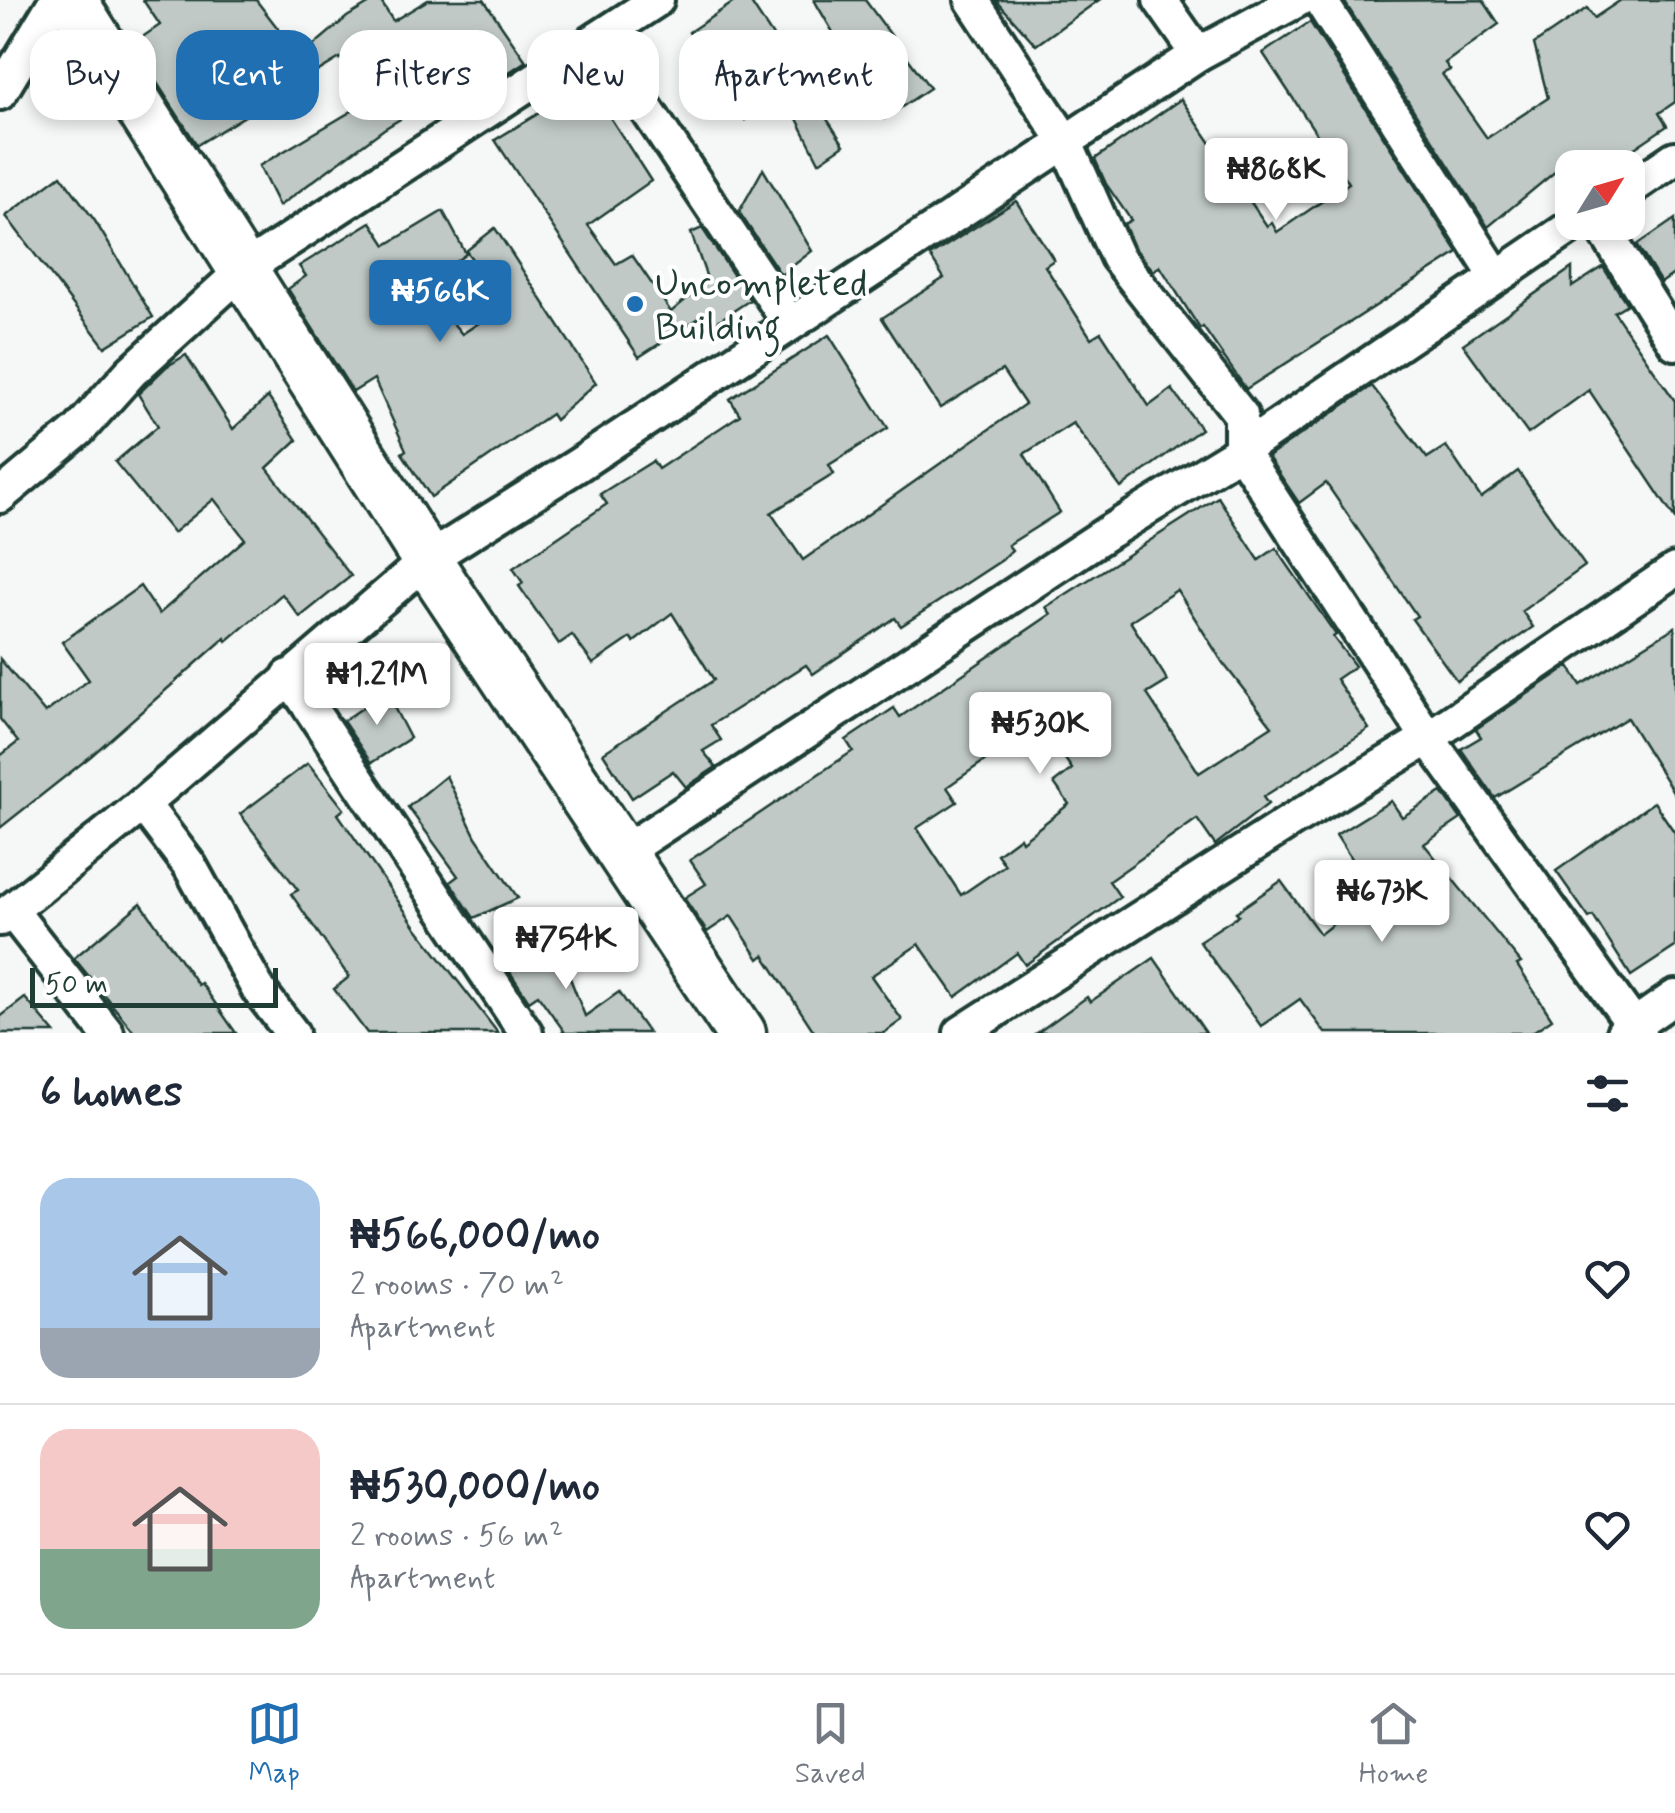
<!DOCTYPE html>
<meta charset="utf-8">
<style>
:root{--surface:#fff;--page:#f2f2f3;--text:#1f2937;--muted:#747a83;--line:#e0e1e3;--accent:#1f6fb2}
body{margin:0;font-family:Mynerve,sans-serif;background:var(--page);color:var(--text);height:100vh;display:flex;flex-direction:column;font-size:38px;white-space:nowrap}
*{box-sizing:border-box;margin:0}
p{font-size:32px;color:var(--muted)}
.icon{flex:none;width:55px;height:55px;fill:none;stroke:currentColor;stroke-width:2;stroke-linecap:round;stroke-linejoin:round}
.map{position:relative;height:1033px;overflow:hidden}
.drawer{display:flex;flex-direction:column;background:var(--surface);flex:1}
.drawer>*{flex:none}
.hud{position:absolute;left:30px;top:30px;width:1000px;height:90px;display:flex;gap:20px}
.needle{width:65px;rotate:53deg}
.tools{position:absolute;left:1555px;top:150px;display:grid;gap:20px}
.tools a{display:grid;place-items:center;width:90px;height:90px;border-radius:20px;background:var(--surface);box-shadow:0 5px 15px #0003;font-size:50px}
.scale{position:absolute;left:30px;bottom:25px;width:248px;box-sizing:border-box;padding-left:10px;border:5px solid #1f3d34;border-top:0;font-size:28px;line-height:35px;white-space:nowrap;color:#1f3d34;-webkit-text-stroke:8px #fff;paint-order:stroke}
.price{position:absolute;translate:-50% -85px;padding:0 22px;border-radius:10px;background:#fff;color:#222;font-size:32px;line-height:65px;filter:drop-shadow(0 2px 5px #0008)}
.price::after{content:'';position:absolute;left:50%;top:60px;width:30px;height:22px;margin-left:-15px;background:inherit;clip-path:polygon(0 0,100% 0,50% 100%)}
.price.selected{background:var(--accent);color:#fff}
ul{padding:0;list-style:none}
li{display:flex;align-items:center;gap:30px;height:250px;padding:0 40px}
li+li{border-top:2px solid var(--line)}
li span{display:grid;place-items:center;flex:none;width:280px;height:200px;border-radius:30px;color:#555}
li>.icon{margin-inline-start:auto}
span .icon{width:120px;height:120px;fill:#fffc;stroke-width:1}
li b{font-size:42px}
h2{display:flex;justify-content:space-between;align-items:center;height:120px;padding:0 40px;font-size:42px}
.chip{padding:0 35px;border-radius:30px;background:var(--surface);box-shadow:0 5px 15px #0003;font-size:35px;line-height:90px}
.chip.selected{background:var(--accent);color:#fff}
.tabs{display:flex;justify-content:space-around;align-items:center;height:140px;border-top:2px solid var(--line);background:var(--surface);font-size:28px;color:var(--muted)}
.tabs a{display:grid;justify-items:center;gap:5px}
.tabs .selected{color:var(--accent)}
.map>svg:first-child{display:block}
.building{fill:#c0c9c6;stroke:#1f3d34;stroke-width:2.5;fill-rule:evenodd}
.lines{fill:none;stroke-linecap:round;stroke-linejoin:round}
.street-casing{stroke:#1f3d34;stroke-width:40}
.secondary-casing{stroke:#1f3d34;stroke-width:55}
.street{stroke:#fff;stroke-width:32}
.secondary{stroke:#fff;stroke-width:48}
.poi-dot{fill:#1f6fb2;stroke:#fff;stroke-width:4}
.labels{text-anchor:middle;stroke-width:8;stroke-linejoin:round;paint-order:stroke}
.poi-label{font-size:38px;fill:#1f3d34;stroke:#fff;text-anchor:start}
</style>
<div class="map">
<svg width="1675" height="1033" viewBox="0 0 1675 1033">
<rect width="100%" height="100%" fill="#f6f7f7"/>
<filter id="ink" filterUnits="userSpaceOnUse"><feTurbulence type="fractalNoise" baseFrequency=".01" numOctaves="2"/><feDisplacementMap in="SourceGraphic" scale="20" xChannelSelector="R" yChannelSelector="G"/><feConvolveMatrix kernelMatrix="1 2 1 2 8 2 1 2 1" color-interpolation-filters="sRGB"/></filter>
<g filter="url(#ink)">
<g class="building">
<path d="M143,0H256L300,57L347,17L375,0H380L393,21L428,0H484L526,61L497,80L488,71L460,89L457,84L384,129L279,206L259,166L367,102L340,58L197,145L132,44L160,25Z"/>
<path d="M737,0H749L844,145L819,162L784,93L745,120L689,32Z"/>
<path d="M814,0H865L930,88L884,119Z"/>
<path d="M996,0H1099L1036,45Z"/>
<path d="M1483,0L1499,24L1445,63L1450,70L1442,74L1487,138L1548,98L1534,44L1587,8L1594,18L1621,0H1675V102L1659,113L1667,126L1605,168L1562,166L1488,227L1344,1Z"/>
<path d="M1310,22L1458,253L1246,389L1203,327L1200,329L1160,266L1153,271L1134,247L1124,224L1131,220L1106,184L1095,159L1181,99L1267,226L1272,223L1277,232L1349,183L1263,53Z"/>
<path d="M588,83L651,181L588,225L616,264L632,255L671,312L708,281L691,233L702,228L750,300L712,325L704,315L639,357L495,140Z"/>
<path d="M763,169L812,251L781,275L739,212Z"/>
<path d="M61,175L95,221L153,317L105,347L6,216Z"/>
<path d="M1016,201L1054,260L1045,266L1091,338L1101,332L1149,406L1172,389L1201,429L1121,488L1073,423L1024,454L1060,512L1008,545L1012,550L1002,560L901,626L895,618L813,674L806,665L711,725L721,740L703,751L716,767L686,787L673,771L632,798L603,753L714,680L672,613L634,642L631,638L593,664L572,635L559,644L519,586L523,583L513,568L607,504L600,494L653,461L658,469L740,415L730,399L829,335L888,428L829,465L834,474L771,513L803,560L1025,404L1002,370L940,408L882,318L944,278L930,256Z"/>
<path d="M443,211L466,254L422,286L462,334L506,305L466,251L495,228L596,383L555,420L551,414L431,497L402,453L406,450L374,379L353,392L288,289L306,276L299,266L371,222L386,245Z"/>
<path d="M1675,219V273L1661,283L1637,245Z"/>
<path d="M1603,267L1627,304L1614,312L1675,401V519L1589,390L1528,434L1463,344L1572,268V287Z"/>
<path d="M186,355L233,429L268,397L297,440L267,468L351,576L300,617L282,594L227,641L225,638L91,756L0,828V756L18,742L0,719V659L45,713L89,680L62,642L140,586L159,614L245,539L214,499L173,533L115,462L158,426L138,394L166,367Z"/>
<path d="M1372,386L1427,458L1446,446L1481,498L1518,471L1585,566L1522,611L1533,627L1457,681L1412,619L1417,616L1326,483L1299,503L1268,457Z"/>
<path d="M1218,497L1259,560L1276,548L1336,635L1333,637L1355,666L1336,679L1369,729L1263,797L1268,804L1215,845L1197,819L1109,881L1120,897L1025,965L1017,953L956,997L919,944L871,976L902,1020L884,1033H815L764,955L759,959L731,916L707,932L684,898L706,884L690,860L853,751L846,740L894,708L900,717L1051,614L1046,607ZM1177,590L1223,663L1272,726L1199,773L1147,694L1168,681L1130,621ZM1040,722L1072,769L1054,783L1069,804L1022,841L1020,837L997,854L1005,865L961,895L917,828L957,802L947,787Z"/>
<path d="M1675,627V795L1627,718L1495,798L1461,749L1481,737L1476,729L1569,666L1581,685Z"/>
<path d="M386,692L410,738L371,763L343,721Z"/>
<path d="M308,763L344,809L338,814L416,927L498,1033H367L334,989L349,977L291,894L298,890L240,814Z"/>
<path d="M446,776L476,837L518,898L474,918L450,882L458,876L408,807Z"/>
<path d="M1442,792L1461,819L1424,844L1521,963L1517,965L1552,1019L1531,1033H1325L1300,999L1261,1026L1199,941L1239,915L1236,912L1281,881L1320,934L1373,893L1336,835L1391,801L1402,817Z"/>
<path d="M1654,802L1675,833V947L1631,976L1593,916L1589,918L1556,871Z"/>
<path d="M141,903L198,985L201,983L236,1033H135L74,958Z"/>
<path d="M551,930L585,1016L619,992L648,1033H562L564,1031L538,995L529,1001L502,960Z"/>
<path d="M1154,958L1206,1033H1037L1087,997L1090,1002Z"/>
<path d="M25,998L55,1033H0V1017Z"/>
</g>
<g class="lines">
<g class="street-casing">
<g id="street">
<path d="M972,0L1065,141L1117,257L1241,415V451L1428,738L1639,1033"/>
<path d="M1160,0L1198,54"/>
<path d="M1320,0L1496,276"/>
<path d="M599,38L790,324"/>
<path d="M0,93L56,0"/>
<path d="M1628,190L1675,158"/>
<path d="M1599,222L1675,343"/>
<path d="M0,496L79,430L131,372L243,270L657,0"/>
<path d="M289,676L526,1033"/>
<path d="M143,804L190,866L258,989L292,1033"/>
<path d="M622,853L1110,531L1241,451L1578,222"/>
<path d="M11,910L107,1033"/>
<path d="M0,919L143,804L427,560L578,465L1198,54L1298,0"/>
<path d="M961,1033L1291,821L1428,738L1675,570"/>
<path d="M1623,1033L1675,997"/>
</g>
</g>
<g class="secondary-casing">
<path id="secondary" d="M72,0L427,560L741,1033"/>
</g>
<use href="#street" class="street"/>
<use href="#secondary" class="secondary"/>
</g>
</g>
<circle class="poi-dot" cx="635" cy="304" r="10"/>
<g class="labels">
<g class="poi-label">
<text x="655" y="295">Uncompleted<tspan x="655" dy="44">Building</tspan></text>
</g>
</g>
</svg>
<div class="tools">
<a><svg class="needle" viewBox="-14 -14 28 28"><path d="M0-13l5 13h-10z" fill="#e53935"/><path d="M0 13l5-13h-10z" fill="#747a83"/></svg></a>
</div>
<div class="scale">50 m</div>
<b class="price" style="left:1276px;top:223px">₦868K</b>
<b class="price selected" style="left:440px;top:345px">₦566K</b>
<b class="price" style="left:377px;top:728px">₦1.21M</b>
<b class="price" style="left:1040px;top:777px">₦530K</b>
<b class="price" style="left:1382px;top:945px">₦673K</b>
<b class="price" style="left:566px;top:992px">₦754K</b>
<div class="hud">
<a class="chip">Buy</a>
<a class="chip selected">Rent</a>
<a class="chip">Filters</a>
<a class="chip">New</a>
<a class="chip">Apartment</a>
</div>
</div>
<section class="drawer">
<h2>6 homes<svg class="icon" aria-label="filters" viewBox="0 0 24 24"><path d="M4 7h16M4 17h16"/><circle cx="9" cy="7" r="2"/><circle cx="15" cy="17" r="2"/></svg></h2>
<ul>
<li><span style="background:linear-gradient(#a9c7e8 75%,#9aa5b1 0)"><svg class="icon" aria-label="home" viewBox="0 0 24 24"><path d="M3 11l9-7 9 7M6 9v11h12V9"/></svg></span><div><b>₦566,000/mo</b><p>2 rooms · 70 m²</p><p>Apartment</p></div><svg class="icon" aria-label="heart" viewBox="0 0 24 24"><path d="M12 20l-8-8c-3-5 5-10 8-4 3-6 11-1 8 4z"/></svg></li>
<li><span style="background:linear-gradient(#f6c9c9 60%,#7fa58c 0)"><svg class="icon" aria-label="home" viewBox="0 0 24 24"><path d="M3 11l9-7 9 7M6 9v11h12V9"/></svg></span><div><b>₦530,000/mo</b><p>2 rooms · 56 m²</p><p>Apartment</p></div><svg class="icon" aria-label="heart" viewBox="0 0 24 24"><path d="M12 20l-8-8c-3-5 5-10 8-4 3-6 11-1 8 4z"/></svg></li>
</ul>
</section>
<nav class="tabs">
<a class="selected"><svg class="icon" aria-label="map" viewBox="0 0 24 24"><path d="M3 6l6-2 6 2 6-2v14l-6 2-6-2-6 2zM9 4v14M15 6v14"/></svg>Map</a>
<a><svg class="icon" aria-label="saved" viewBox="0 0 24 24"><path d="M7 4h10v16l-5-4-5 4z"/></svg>Saved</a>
<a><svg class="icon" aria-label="home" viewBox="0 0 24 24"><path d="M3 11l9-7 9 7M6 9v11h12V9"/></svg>Home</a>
</nav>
